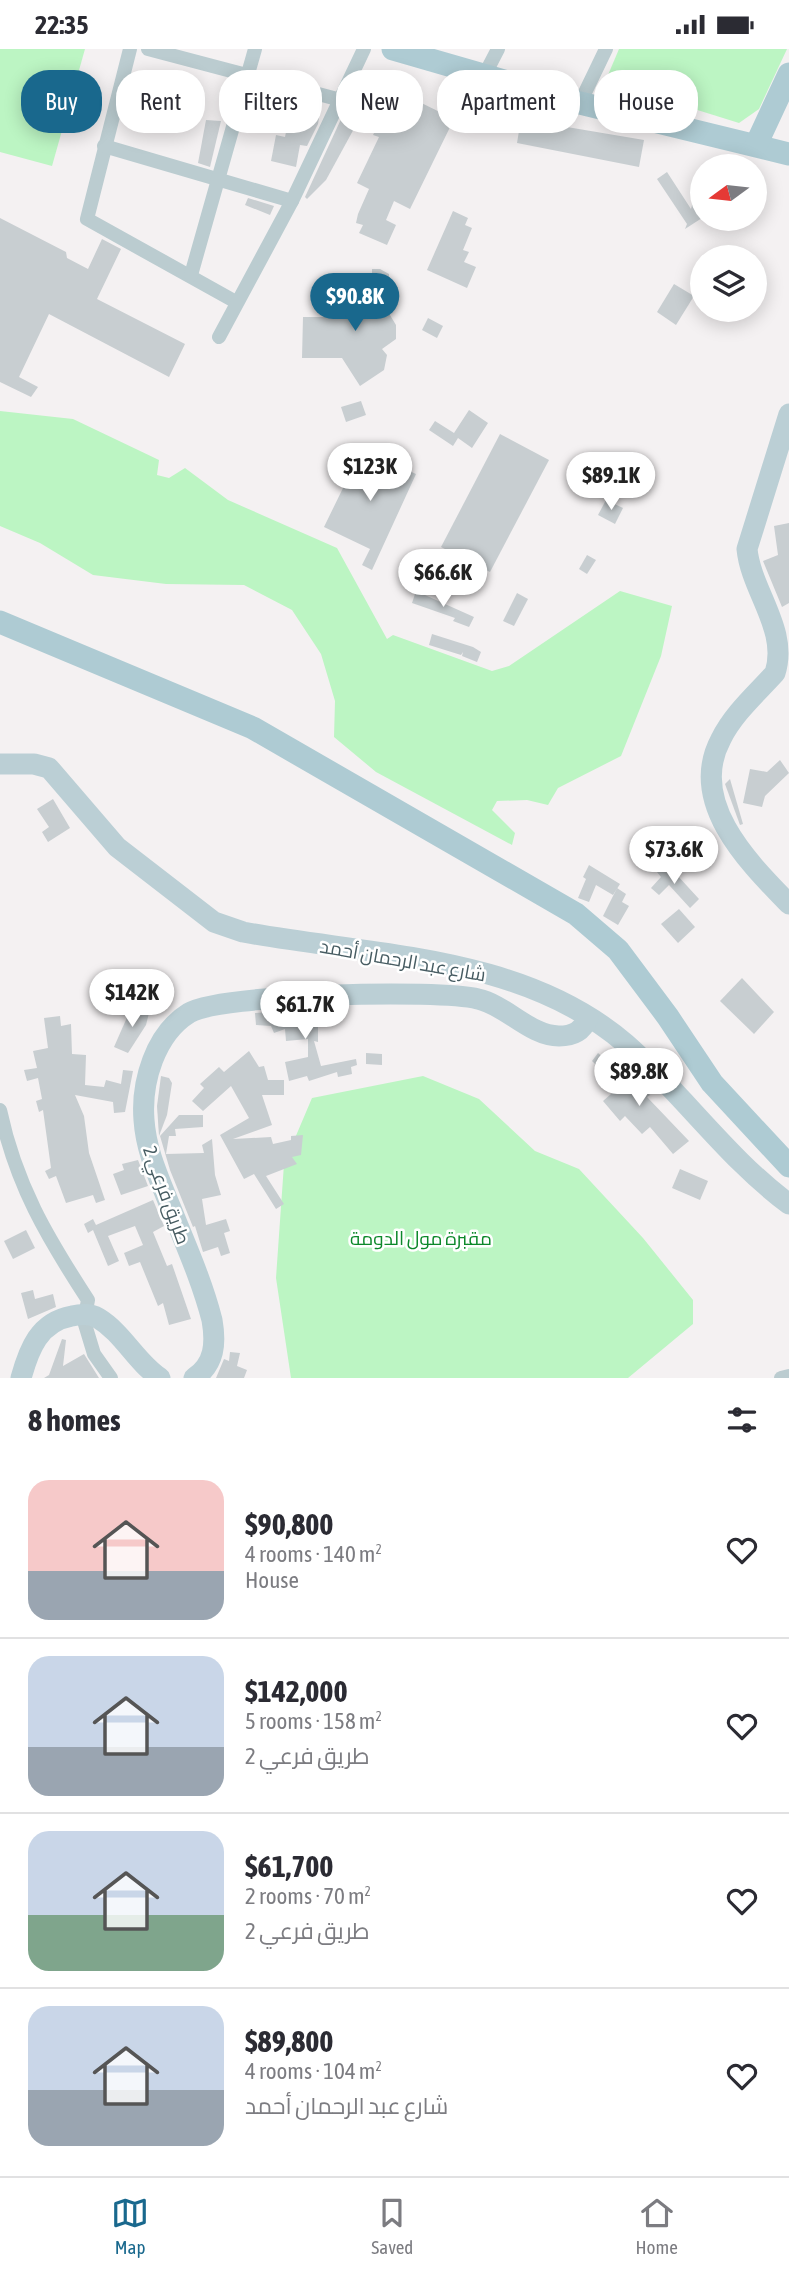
<!DOCTYPE html>
<meta charset="utf-8">
<style>
:root{--surface:#fff;--page:#f7f7f7;--text:#2b2b33;--muted:#7c7c81;--line:#e1e1e2;--accent:#19688d}
body{margin:0;font-family:"Asap Condensed",Cairo,sans-serif;background:var(--page);color:var(--text);height:100vh;display:flex;flex-direction:column;font-size:26px;white-space:nowrap}
*{box-sizing:border-box;margin:0}
p{font-size:23px;color:var(--muted)}
.icon{flex:none;width:38px;height:38px;fill:none;stroke:currentColor;stroke-width:2;stroke-linecap:round;stroke-linejoin:round}
.map{position:relative;height:1329px;overflow:hidden}
.side{display:flex;flex-direction:column;background:var(--surface);flex:1}
.side>*{flex:none}
.guide{position:absolute;left:21px;top:21px;width:747px;height:63px;display:flex;gap:14px}
.needle{width:46px;rotate:255deg}
.tools{position:absolute;left:690px;top:105px;display:grid;gap:14px}
.tools a{display:grid;place-items:center;width:77px;height:77px;border-radius:50%;background:var(--surface);box-shadow:0 4px 18px #0003;font-size:35px}
.price{position:absolute;translate:-50% -60px;padding:0 16px;border-radius:24px;background:#fff;color:#222;font-size:23px;line-height:46px;filter:drop-shadow(0 2px 4px #0008)}
.price::after{content:'';position:absolute;left:50%;top:42px;width:21px;height:16px;margin-left:-10px;background:inherit;clip-path:polygon(0 0,100% 0,50% 100%)}
.price.current{background:var(--accent);color:#fff}
ul{padding:0;list-style:none}
li{display:flex;align-items:center;gap:21px;height:175px;padding:0 28px}
li+li{border-top:2px solid var(--line)}
li span{display:grid;place-items:center;flex:none;width:196px;height:140px;border-radius:21px;color:#555}
li>.icon{margin-inline-start:auto}
span .icon{width:84px;height:84px;fill:#fffc;stroke-width:1}
li b{font-size:30px}
h2{display:flex;justify-content:space-between;align-items:center;height:84px;padding:0 28px;font-size:30px}
.chip{padding:0 24px;border-radius:28px;background:var(--surface);box-shadow:0 4px 18px #0003;font-size:24px;line-height:63px}
.chip.current{background:var(--accent);color:#fff}
.status{display:flex;justify-content:space-between;align-items:center;height:49px;padding:0 35px;background:var(--surface);direction:ltr}
.status svg{height:19px;fill:currentColor}
.menu{display:flex;justify-content:space-around;align-items:center;height:98px;border-top:2px solid var(--line);background:var(--surface);font-size:19px;color:var(--muted)}
.menu a{display:grid;justify-items:center;gap:4px}
.menu .current{color:var(--accent)}
.map>svg:first-child{display:block}
.green{fill:#bcf5c3}
.building{fill:#c8ced1}
.lines{fill:none;stroke-linecap:round;stroke-linejoin:round}
.street{stroke:#bbccd0;stroke-width:14}
.secondary{stroke:#bbcfd5;stroke-width:21}
.primary{stroke:#aecbd3;stroke-width:23}
.labels{text-anchor:middle;stroke-width:5;stroke-linejoin:round;paint-order:stroke}
.street-label{font-size:19px;fill:#475c62;stroke:#fff}
.park-label{font-size:19px;fill:#0c882a;stroke:#fff}
</style>
<div class="status"><b>22:35</b><svg viewBox="0 0 49 12"><path d="M0 12V9h3v3zM5 12V6h3v6zM10 12V3h3v9zM15 12V0h3v12zM26 1h20v11H26zM47 4h2v5h-2z"/></svg></div>
<div class="map">
<svg width="789" height="1329" viewBox="0 0 789 1329">
<rect width="100%" height="100%" fill="#f4f1f2"/>
<g class="green">
<path d="M0,0H85L52,117L0,103Z"/>
<path d="M619,0H787L759,60L739,74L614,35L608,26Z"/>
<path d="M0,362L73,370L159,411L157,426L169,429L185,419L228,451L337,499L387,590L393,586L492,622L509,617L620,542L672,557L661,607L621,707L558,739L548,756L527,751L497,752L492,761L515,784L512,796L376,723L334,688L335,652L321,605L292,561L244,536L166,535L93,526L40,494L0,477Z"/>
<path d="M423,1027L479,1050L535,1102L579,1120L643,1189L693,1251V1275L628,1329H291L276,1229L284,1115L312,1049Z"/>
</g>
<g class="building">
<path d="M395,41L454,70L410,160L394,152L386,171L396,176L387,196L359,184L363,176L356,174L358,165L369,140L357,134L379,88L373,86Z"/>
<path d="M293,48L321,56L318,75L307,97L300,96L296,118L271,112L276,86L285,88Z"/>
<path d="M523,58L569,66L567,78L644,91L639,118L517,94Z"/>
<path d="M342,68L356,76L326,131L307,150L305,148Z"/>
<path d="M206,71L221,72L210,118L198,114Z"/>
<path d="M667,123L691,160L699,131L702,132V169L685,180L687,175L657,130Z"/>
<path d="M248,149L274,157L270,166L245,156Z"/>
<path d="M453,162L468,169L465,176L472,179L463,201L469,203L464,213L476,218L467,239L427,221Z"/>
<path d="M0,169L66,203L67,209L88,220L102,190L121,200L97,250L185,295L169,328L49,265L19,328L38,338L31,348L0,333Z"/>
<path d="M372,220H380L389,225V240L382,253L396,276V290L382,300L387,306L384,321L360,337L342,309H302L303,268H335L348,256H357L372,232Z"/>
<path d="M674,235L694,247L676,276L657,263Z"/>
<path d="M428,269L443,277L437,289L422,281Z"/>
<path d="M361,352L366,366L346,373L341,358Z"/>
<path d="M469,361L488,374L472,399L458,389L453,397L429,381L435,372L454,384Z"/>
<path d="M500,385L549,411L490,523L441,498Z"/>
<path d="M362,400L416,425L372,521L362,516L370,500L324,478Z"/>
<path d="M606,451L623,459L615,475L598,466Z"/>
<path d="M789,474V554L782,558L763,512L778,506L774,477Z"/>
<path d="M587,506L596,511L587,525L579,520Z"/>
<path d="M416,542L474,568L469,578L453,572L455,569L412,554Z"/>
<path d="M517,544L528,550L514,577L503,572Z"/>
<path d="M432,585L473,598L481,603L477,613L462,607L463,603L461,606L429,596Z"/>
<path d="M780,711L789,724L765,747L762,758L743,754L750,720L767,723Z"/>
<path d="M730,730L743,775L740,776L725,735Z"/>
<path d="M53,750L70,779L48,793L42,783L49,778L37,760Z"/>
<path d="M666,814L699,850L690,859L669,836L659,846L651,839L661,828L657,823Z"/>
<path d="M589,816L620,835L613,846L596,836L589,853L578,849L586,830L583,828Z"/>
<path d="M617,839L626,845L622,853L629,857L618,876L603,867Z"/>
<path d="M679,860L695,878L678,894L661,875Z"/>
<path d="M742,929L774,963L754,985L720,952Z"/>
<path d="M132,957L149,964L146,976L128,1004L114,998Z"/>
<path d="M334,959V970H318V993L314,992L321,1017L356,1010L357,1016L351,1018L352,1025L338,1028L337,1023L309,1032L307,1027L289,1032L285,1013L308,1008V990L286,992L285,980L274,984L271,977L256,976L255,964Z"/>
<path d="M60,967L61,977L71,975L72,1005L86,1006L85,1036L104,1038L106,1031L121,1035L123,1021L133,1022L125,1063L114,1064L113,1053L75,1046L84,1067L89,1104L105,1151L96,1154L93,1146L66,1154L56,1127L49,1130L45,1122L51,1119L43,1061L39,1063L36,1052L42,1050L38,1029L27,1032L24,1021L37,1019L33,1002L48,999L44,969Z"/>
<path d="M249,1002L259,1018L264,1017L268,1031H284V1046H262L272,1076L233,1090L271,1088L273,1095L291,1091V1087L303,1086L301,1106L292,1108L297,1115L266,1127L284,1155L276,1160L254,1125L244,1130L220,1086L249,1069L231,1037L203,1062L192,1052L204,1039L200,1035L219,1018L224,1023Z"/>
<path d="M366,1004L382,1005V1016L366,1015Z"/>
<path d="M598,1004L637,1038L640,1035L650,1046L647,1048L689,1092L673,1105L650,1078L642,1085L625,1067L620,1072L603,1052L619,1038L592,1012Z"/>
<path d="M161,1027L169,1029L172,1034L167,1066L159,1087L157,1057Z"/>
<path d="M179,1066H203V1078L175,1080L176,1087H169L166,1105L204,1104L202,1096L212,1090L215,1126L221,1146L202,1150L206,1176L226,1170L230,1182L224,1184L230,1204L221,1207L218,1198L203,1203L195,1177L193,1178L170,1121L160,1087Z"/>
<path d="M138,1111L148,1137L121,1146L113,1125L124,1121L122,1115Z"/>
<path d="M680,1120L708,1132L700,1151L672,1139Z"/>
<path d="M153,1151L164,1177L153,1183L167,1217L172,1215L191,1270L169,1276L163,1254L158,1257L140,1213L129,1217L124,1204L143,1196L135,1177L108,1187L119,1212L108,1217L93,1181L88,1184L84,1175L93,1170L96,1176Z"/>
<path d="M26,1181L35,1199L13,1210L4,1192Z"/>
<path d="M33,1241L35,1250L53,1245L56,1258L28,1270L21,1244Z"/>
<path d="M62,1290L66,1291L63,1317L84,1305L99,1329H44L49,1326Z"/>
<path d="M230,1303L240,1304L237,1317L247,1321L244,1329H216L224,1310L229,1312Z"/>
</g>
<g class="lines">
<g class="street">
<path d="M130,0L87,170L236,253"/>
<path d="M148,0L341,51"/>
<path d="M484,27L498,0"/>
<path d="M580,54L606,0"/>
<path d="M104,97L292,152"/>
<path d="M191,226L255,0"/>
<path d="M219,288L292,152L364,0"/>
<path d="M0,1061C16,1136 47,1188 88,1251L84,1272L94,1305L111,1329"/>
<path d="M781,1329L789,1327"/>
</g>
<g class="secondary">
<path d="M789,365L747,500C751,542 789,581 775,624C757,644 733,665 721,690C687,753 749,814 789,855"/>
<path d="M0,715H34L49,719L117,798L214,873L243,883C371,907 522,905 626,995C683,1045 728,1110 789,1155"/>
<path d="M21,1329C29,1300 39,1273 72,1267C81,1265 90,1264 98,1269C123,1284 136,1313 160,1329"/>
<path d="M194,1329C215,1315 216,1294 212,1271C202,1232 185,1194 170,1157C159,1129 146,1102 144,1071C141,1033 155,985 189,964C220,945 439,940 478,950C506,956 530,987 559,987C574,987 582,982 588,969"/>
</g>
<g class="primary">
<path d="M393,0L580,54L789,105"/>
<path d="M756,96L789,25"/>
<path d="M0,573L253,679L576,865L618,901L668,968L712,1034L789,1117"/>
</g>
</g>
<g class="labels">
<g class="street-label">
<text transform="translate(403 911) rotate(10)" y="7">شارع عبد الرحمان أحمد</text>
<text transform="translate(167 1146) rotate(70)" y="7">طريق فرعي 2</text>
</g>
<g class="park-label">
<text x="421" y="1196">مقبرة مول الدومة</text>
</g>
</g>
</svg>
<div class="tools">
<a><svg class="needle" viewBox="-14 -14 28 28"><path d="M0-13l5 13h-10z" fill="#e53935"/><path d="M0 13l5-13h-10z" fill="#7c7c81"/></svg></a>
<a><svg class="icon" aria-label="layers" viewBox="0 0 24 24"><path d="M12 4l9 5-9 5-9-5zM3 14l9 5 9-5"/></svg></a>
</div>
<b class="price current" style="left:355px;top:284px">$90.8K</b>
<b class="price" style="left:370px;top:454px">$123K</b>
<b class="price" style="left:611px;top:463px">$89.1K</b>
<b class="price" style="left:443px;top:560px">$66.6K</b>
<b class="price" style="left:674px;top:837px">$73.6K</b>
<b class="price" style="left:132px;top:980px">$142K</b>
<b class="price" style="left:305px;top:992px">$61.7K</b>
<b class="price" style="left:639px;top:1059px">$89.8K</b>
<div class="guide">
<a class="chip current">Buy</a>
<a class="chip">Rent</a>
<a class="chip">Filters</a>
<a class="chip">New</a>
<a class="chip">Apartment</a>
<a class="chip">House</a>
</div>
</div>
<section class="side">
<h2>8 homes<svg class="icon" aria-label="filters" viewBox="0 0 24 24"><path d="M4 7h16M4 17h16"/><circle cx="9" cy="7" r="2"/><circle cx="15" cy="17" r="2"/></svg></h2>
<ul>
<li><span style="background:linear-gradient(#f6c9c9 65%,#9aa5b1 0)"><svg class="icon" aria-label="home" viewBox="0 0 24 24"><path d="M3 11l9-7 9 7M6 9v11h12V9"/></svg></span><div><b>$90,800</b><p>4 rooms · 140 m²</p><p>House</p></div><svg class="icon" aria-label="heart" viewBox="0 0 24 24"><path d="M12 20l-8-8c-3-5 5-10 8-4 3-6 11-1 8 4z"/></svg></li>
<li><span style="background:linear-gradient(#c9d6e8 65%,#9aa5b1 0)"><svg class="icon" aria-label="home" viewBox="0 0 24 24"><path d="M3 11l9-7 9 7M6 9v11h12V9"/></svg></span><div><b>$142,000</b><p>5 rooms · 158 m²</p><p>طريق فرعي 2</p></div><svg class="icon" aria-label="heart" viewBox="0 0 24 24"><path d="M12 20l-8-8c-3-5 5-10 8-4 3-6 11-1 8 4z"/></svg></li>
<li><span style="background:linear-gradient(#c9d6e8 60%,#7fa58c 0)"><svg class="icon" aria-label="home" viewBox="0 0 24 24"><path d="M3 11l9-7 9 7M6 9v11h12V9"/></svg></span><div><b>$61,700</b><p>2 rooms · 70 m²</p><p>طريق فرعي 2</p></div><svg class="icon" aria-label="heart" viewBox="0 0 24 24"><path d="M12 20l-8-8c-3-5 5-10 8-4 3-6 11-1 8 4z"/></svg></li>
<li><span style="background:linear-gradient(#c9d6e8 60%,#9aa5b1 0)"><svg class="icon" aria-label="home" viewBox="0 0 24 24"><path d="M3 11l9-7 9 7M6 9v11h12V9"/></svg></span><div><b>$89,800</b><p>4 rooms · 104 m²</p><p>شارع عبد الرحمان أحمد</p></div><svg class="icon" aria-label="heart" viewBox="0 0 24 24"><path d="M12 20l-8-8c-3-5 5-10 8-4 3-6 11-1 8 4z"/></svg></li>
</ul>
</section>
<nav class="menu">
<a class="current"><svg class="icon" aria-label="map" viewBox="0 0 24 24"><path d="M3 6l6-2 6 2 6-2v14l-6 2-6-2-6 2zM9 4v14M15 6v14"/></svg>Map</a>
<a><svg class="icon" aria-label="saved" viewBox="0 0 24 24"><path d="M7 4h10v16l-5-4-5 4z"/></svg>Saved</a>
<a><svg class="icon" aria-label="home" viewBox="0 0 24 24"><path d="M3 11l9-7 9 7M6 9v11h12V9"/></svg>Home</a>
</nav>
